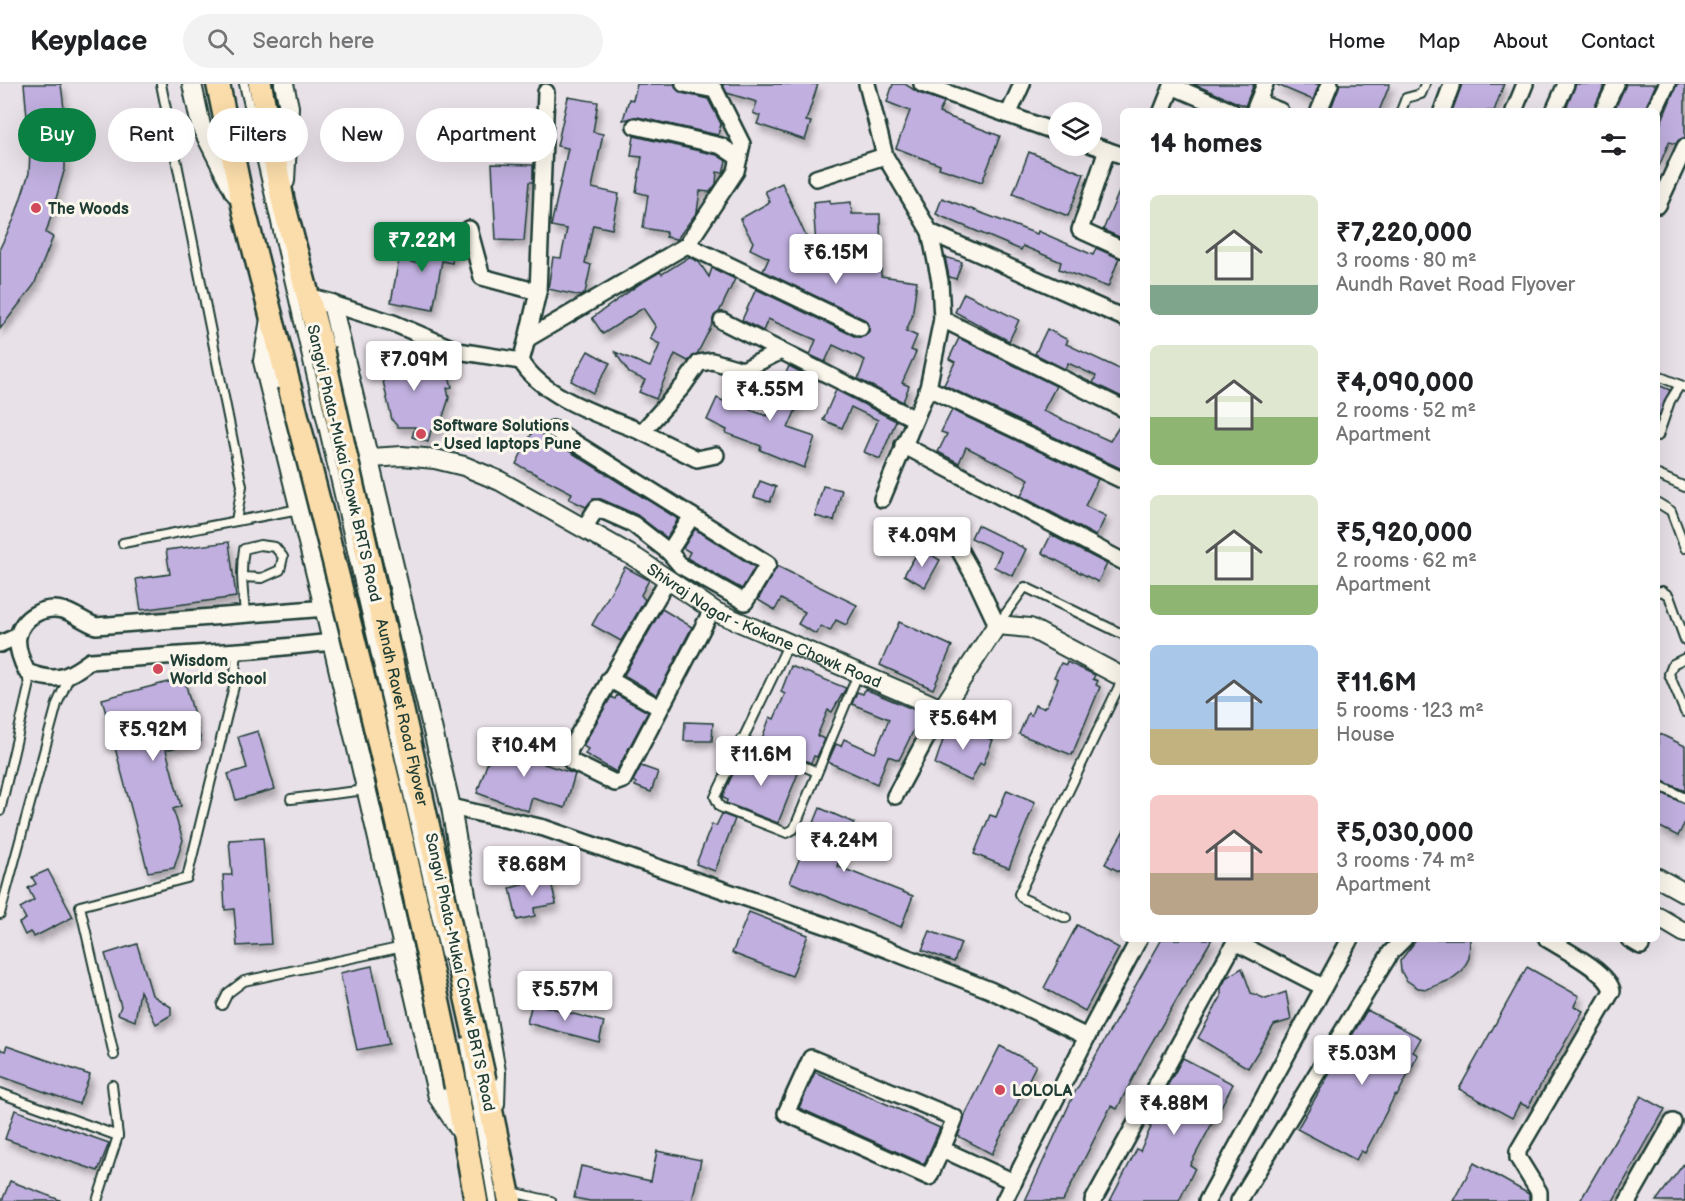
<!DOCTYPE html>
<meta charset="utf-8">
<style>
:root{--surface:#fff;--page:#f2f2f2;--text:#202124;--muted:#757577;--line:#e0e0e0;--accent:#0b8043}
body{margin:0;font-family:"Balsamiq Sans",sans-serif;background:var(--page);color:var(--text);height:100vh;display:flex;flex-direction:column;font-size:22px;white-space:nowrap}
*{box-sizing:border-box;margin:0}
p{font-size:20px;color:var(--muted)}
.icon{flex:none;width:33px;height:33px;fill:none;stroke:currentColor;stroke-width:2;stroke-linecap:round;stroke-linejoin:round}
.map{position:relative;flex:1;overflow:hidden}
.sheet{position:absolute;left:1120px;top:24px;width:540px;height:834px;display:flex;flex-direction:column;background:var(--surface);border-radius:9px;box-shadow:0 6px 24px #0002}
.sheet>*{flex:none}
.guide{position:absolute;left:18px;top:24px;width:570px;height:54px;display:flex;gap:12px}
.tools{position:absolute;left:1048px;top:18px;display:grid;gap:12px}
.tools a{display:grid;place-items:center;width:54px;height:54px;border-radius:50%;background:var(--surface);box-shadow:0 6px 24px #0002;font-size:30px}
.price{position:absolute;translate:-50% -51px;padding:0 14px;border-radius:6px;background:#fff;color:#222;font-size:20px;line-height:39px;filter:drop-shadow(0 2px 3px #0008)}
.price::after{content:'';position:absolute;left:50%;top:36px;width:18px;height:14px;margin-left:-9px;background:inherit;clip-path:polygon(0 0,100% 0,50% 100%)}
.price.active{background:var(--accent);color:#fff}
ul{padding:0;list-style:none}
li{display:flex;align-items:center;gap:18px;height:150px;padding:0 30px}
li span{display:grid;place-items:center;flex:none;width:168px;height:120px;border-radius:9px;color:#555}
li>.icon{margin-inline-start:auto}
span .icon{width:72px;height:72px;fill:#fffc;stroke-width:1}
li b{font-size:26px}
h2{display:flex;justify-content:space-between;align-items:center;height:72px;padding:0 30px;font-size:26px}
.pill{padding:0 21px;border-radius:27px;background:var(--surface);box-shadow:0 6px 24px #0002;font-size:21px;line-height:54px}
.pill.active{background:var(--accent);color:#fff}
header{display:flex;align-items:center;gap:36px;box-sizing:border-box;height:84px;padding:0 30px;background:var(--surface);border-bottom:2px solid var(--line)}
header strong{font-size:28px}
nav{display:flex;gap:33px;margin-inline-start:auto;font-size:21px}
.search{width:420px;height:54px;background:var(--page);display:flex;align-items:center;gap:15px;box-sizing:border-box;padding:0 21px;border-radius:33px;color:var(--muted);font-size:22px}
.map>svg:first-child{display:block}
.building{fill:#c0afdf;stroke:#1f3d34;stroke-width:1.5;filter:url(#shadow)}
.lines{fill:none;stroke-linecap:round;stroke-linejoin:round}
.service-casing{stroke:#1f3d34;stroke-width:12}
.minor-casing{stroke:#1f3d34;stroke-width:20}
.tertiary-casing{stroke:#1f3d34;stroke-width:22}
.primary-casing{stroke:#1f3d34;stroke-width:27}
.service{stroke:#fbf7ec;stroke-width:8}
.minor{stroke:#fbf7ec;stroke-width:15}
.tertiary{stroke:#fbf7ec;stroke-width:18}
.primary{stroke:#fbddab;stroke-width:22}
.service-bridge-casing{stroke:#1f3d34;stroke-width:12;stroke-linecap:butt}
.primary-bridge-casing{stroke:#1f3d34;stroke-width:27;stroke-linecap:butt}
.service-bridge{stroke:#fbf7ec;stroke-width:8}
.primary-bridge{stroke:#fbddab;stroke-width:22}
.poi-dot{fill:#d1495b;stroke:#fbf7ec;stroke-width:2}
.labels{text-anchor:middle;stroke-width:6;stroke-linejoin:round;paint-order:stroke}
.poi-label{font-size:16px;font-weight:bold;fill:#1f3d34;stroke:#fbf7ec;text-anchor:start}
.street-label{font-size:16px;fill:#1f3d34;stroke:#fbf7ec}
</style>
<header>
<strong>Keyplace</strong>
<div class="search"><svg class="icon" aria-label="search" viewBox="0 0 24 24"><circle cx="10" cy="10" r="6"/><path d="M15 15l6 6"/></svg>Search here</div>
<nav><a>Home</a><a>Map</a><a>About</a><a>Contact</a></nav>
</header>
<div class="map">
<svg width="1685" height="1117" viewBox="0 0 1685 1117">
<defs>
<filter id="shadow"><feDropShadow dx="3.5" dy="6" stdDeviation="3" flood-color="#0004"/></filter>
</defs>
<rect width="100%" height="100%" fill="#e9e1e8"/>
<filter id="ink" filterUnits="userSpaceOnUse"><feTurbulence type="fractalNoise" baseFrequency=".0167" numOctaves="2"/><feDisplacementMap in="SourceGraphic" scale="12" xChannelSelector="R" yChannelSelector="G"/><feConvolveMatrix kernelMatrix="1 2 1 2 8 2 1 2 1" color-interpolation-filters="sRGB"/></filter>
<g filter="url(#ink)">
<g class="building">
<path d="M24,0H61L65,33V84L46,149L53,153L34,201L0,245V164L14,135L29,89L30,66Z"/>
<path d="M637,0H674L682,9L708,15L721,40L718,51L637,33L623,36L629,15L633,16Z"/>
<path d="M722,0H818L806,37L811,38L805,56L757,40L760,32L753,29L757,18L727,9Z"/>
<path d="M893,0H905L919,9L944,18L939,29L1000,52L982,98L939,84L940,81L896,64L910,27L887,18Z"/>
<path d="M1193,0H1254L1245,22Z"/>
<path d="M1275,0H1319L1313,16Z"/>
<path d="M1340,0H1390L1379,27H1330Z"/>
<path d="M1462,0H1504L1494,27H1452Z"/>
<path d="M1576,0H1605L1593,27H1565Z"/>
<path d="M1626,0H1656L1644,27H1614Z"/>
<path d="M1677,0H1685V53L1676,60L1669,58L1658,85V46Z"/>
<path d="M568,13L598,18L593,48L603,50L592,104L619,110L612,145L593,141L585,179L591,181L585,209L581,212L548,205L553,173L561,174L567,145L551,142L568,64L557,62Z"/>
<path d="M634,52L717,71L726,77L723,89L717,88L716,100L710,108L700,107L697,128L677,155L666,153V148L643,144L648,111L636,108L642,73L631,72Z"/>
<path d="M1029,68L1084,90L1068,132L1013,110Z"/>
<path d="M492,80L533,81V98H529L524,157L496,156Z"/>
<path d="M1124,96V155L1103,146Z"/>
<path d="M782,99L817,177L813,118L830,116V120L851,118L852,130H880L881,192L917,197L912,233L906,247L917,252L911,266L916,268L902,299L909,302L903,318L858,295L865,276L833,261L825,278L810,271L816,256L768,235L763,247L742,236L756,205L856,253L865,252L869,248L868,239L864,235L763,187L769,174L750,165L753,158L740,135L770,118L765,107Z"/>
<path d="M942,114L1037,150L1038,147L1093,171L1096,164L1119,174L1108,203L1059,185L1061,178L1023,162L1021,166L936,130Z"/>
<path d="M418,152L454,156L452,179L442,177L433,226L391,218L399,175L415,179Z"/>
<path d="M689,173L699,178L709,193L712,184L735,195L719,228L714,232L713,239L697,270L688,277L675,270L656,315L639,308L645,296L629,289L615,268L650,283L660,260L650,255L656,243L643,224L603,250L592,234L641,199L660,188L662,190Z"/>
<path d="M945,173L962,178L956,195L949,193Z"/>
<path d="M964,209L1019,236L1009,257L955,228Z"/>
<path d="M1047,245L1068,256L1066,260L1124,287V314L1093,299L1096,292L1068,279L1065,285L1035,270Z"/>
<path d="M959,254L1056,302L1043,327L1110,357L1124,335V386L944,301L955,278L949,275Z"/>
<path d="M402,261L405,277L416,274L418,281L429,278L431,287L447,284L452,303L447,304L449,314L438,348L431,346L428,358L412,353L415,343H398L392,336L376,267Z"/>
<path d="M588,267L610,279L593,309L571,297Z"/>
<path d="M789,282L810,293L788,344L815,353L804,384L760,366L761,362L726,349L727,346L707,336L717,314L736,323L737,321L767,332Z"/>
<path d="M1658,301L1670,306L1658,335Z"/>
<path d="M836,306L896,337L880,375L864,368L878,336L851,323L842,344L823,336Z"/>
<path d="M952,326L1098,395L1085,422L1106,432L1096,452L1021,412L1029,395L966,363L959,379L938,368L947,350L941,348Z"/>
<path d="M534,345L678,435L667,454L637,431L601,415H593L586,423L569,415L572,409L516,380Z"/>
<path d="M760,397L776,403L770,418L754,413Z"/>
<path d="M823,402L842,406L834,437L815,432Z"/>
<path d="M977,441L1026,465L1013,492L994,483L1001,468L971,454Z"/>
<path d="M695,445L755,483L742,505L687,474L690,468L683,464Z"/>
<path d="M1051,451L1107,480L1098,498L1042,469Z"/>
<path d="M229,458L236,513L141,526L136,495L170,490L166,466Z"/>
<path d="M920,464L940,476L925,503L904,491Z"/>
<path d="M777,482L857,521L846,541L836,536L830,547L821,542L816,550L798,540L805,528L781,515L775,526L758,516Z"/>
<path d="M625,483L649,496L641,511L645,516L621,557L592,541Z"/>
<path d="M662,525L692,543L657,611L624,591Z"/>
<path d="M899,538L952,562L933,605L880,581Z"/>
<path d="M1067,578L1095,591L1093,595L1098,597L1096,601L1100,603L1072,671L1019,650L1028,629L1031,631L1035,621L1043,624L1047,621L1058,595L1054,593L1061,579L1066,581Z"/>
<path d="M791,582L846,604L832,628L828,626L817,652L825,655L817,673L814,672L811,679L761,657L770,633L774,635L785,610L781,608Z"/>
<path d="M184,594L201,657L166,666L181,722L173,725L183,756L174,784L148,788L102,615Z"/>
<path d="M865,605L922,629L899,676L888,672L877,700L828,678L836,660L841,662L844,655L875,669L889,635L852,620L857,608L863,610Z"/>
<path d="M617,611L648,628L616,688L585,670L588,665L583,662L611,613L615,615Z"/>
<path d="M685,638L713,639L712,657H684Z"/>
<path d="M949,638L993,656L983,681L980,679L971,697L935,680Z"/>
<path d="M258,647L275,705L236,716L228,690L247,684L238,653Z"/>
<path d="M1658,649L1685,662V707L1658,695Z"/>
<path d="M496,654L547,671L544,680L575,690L565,724L532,714L528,727L477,709Z"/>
<path d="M757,668L799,687L778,739L726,719L727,716L722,713L737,681L740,683L744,673L753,676Z"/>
<path d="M641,682L658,688L651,708L635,702L636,699L633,697Z"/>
<path d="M1007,706L1035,718L1009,784L974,770L990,731L996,733Z"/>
<path d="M1658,707L1685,720V738L1678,752L1658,742Z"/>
<path d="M820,724L854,739L837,782L913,812L901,843L790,798Z"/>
<path d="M722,730L735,735L715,787L696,780L712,740L716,742Z"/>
<path d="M1124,746V790L1105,780Z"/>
<path d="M263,754L271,860L237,862L234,825L225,826L223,791H232L229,756Z"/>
<path d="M48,786L73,833L34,853L30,848L25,851L19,839L26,835L20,824L34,816L28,804L36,800L32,793Z"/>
<path d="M550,793L556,820L534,824L535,832L517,836L510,804Z"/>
<path d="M749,828L808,851L792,892L732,869Z"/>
<path d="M1077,841L1119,864L1085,927L1044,904Z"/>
<path d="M930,847L961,859L954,878L922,866Z"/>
<path d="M1162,855H1212L1145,970L1117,1025L1111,1022L1063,1117H1025L1074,1010Z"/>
<path d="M1417,855H1470L1469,874L1462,887L1450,896L1427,905L1418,904L1406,896L1401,887L1400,877Z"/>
<path d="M137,860L152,911L171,923V931L156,940L140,907L135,937L118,930L121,922L105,870Z"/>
<path d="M372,882L389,960L357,966L340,889Z"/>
<path d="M1527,883L1579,912L1574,922L1583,927L1528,1023L1520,1019L1512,1034L1459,1005Z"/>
<path d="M1242,884L1251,909L1266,915L1286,908L1291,936L1274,941L1248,984L1198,954L1221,913V904L1227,893Z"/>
<path d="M532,919L604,938L599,958L527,939Z"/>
<path d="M1367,926L1421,954L1413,968L1418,971L1397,1012L1395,1011L1365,1069L1361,1067L1356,1076L1297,1045Z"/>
<path d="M7,962L90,991L79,1020L0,992V965L5,967Z"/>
<path d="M1000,962L1036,981L992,1070L958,1052L965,1031Z"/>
<path d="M1183,974L1233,1000L1190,1081L1195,1084L1179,1117H1110L1137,1065L1140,1067L1151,1043L1146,1040Z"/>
<path d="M815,988L940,1044L924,1080L799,1024Z"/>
<path d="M1641,1012L1665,1025L1613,1117H1580Z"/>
<path d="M15,1026L109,1059L98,1087L5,1055Z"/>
<path d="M657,1067L701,1076L692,1117H590L574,1114L581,1082L651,1097Z"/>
<path d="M1685,1078V1117H1656Z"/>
<path d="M1474,1079L1529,1110V1117H1453Z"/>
<path d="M10,1097L60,1116V1117H2Z"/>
</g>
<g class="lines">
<g class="service-casing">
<g id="service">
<path d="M161,0L242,402L236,437"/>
<path d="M244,0L309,281"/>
<path d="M1401,27L1406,14L1421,10L1425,0"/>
<path d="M1658,292L1685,303"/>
<path d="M1658,352L1670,317L1680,301"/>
<path d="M1658,391L1685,403"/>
<path d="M1658,419L1671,427L1685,464"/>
<path d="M123,459L299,425"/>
<path d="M242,493L262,494L280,486L283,473L275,463L260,461L244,465C240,487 243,507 245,529"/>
<path d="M1658,508L1662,507L1669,512L1685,556"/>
<path d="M998,540L1025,503L1124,551"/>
<path d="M789,559L715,713L720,723L787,749L794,745L858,590"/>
<path d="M1685,574L1673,580L1669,590L1685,628"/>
<path d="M741,655L817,688"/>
<path d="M1658,701L1685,714"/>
<path d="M291,715L366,706"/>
<path d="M0,727L29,603L27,588"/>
<path d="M0,830L57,620L70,591"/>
<path d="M1066,834L1022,814L1019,810L1123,594"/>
<path d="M222,921L228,909L244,897L403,863"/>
<path d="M114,971L80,822L187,794L234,602L237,567"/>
<path d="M112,1001L118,1052"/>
<path d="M473,1003L493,1117"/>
<path d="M0,1009L118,1052L97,1117"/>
<path d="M512,1108L551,1117"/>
</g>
</g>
<g class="minor-casing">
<g id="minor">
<path d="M867,0L885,72L930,148L940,197L942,235L928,304L882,415"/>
<path d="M922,0L1059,49"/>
<path d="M1258,18L1280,27"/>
<path d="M1162,27L1172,2L1231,27"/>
<path d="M1254,27L1265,0"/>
<path d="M1319,27L1330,0"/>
<path d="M1442,27L1452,0"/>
<path d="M1514,27L1525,0"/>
<path d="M1554,27L1566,0"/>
<path d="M1603,27L1616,0"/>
<path d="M1654,27L1667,0"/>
<path d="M1008,31L1022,0"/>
<path d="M635,42L721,62L739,74"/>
<path d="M1092,61L1124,72"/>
<path d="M1107,66L1080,146L1124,166"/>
<path d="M816,94L885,72"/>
<path d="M1658,121L1685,63"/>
<path d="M469,145L482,193L538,208"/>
<path d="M930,148L1124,234"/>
<path d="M687,161L860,244"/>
<path d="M332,220L393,239L458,267L521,277L527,255L687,161L736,87L742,60L715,6L684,0"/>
<path d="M942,235L1124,325"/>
<path d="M722,237L915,335"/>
<path d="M527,255L538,208L546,8"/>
<path d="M521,277C543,314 603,332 642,348L683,302L699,279L712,277L743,286L781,267"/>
<path d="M928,304L1124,397"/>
<path d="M553,345L692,432L669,468L633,440L597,424L584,444"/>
<path d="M642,348L697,375L716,371"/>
<path d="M903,361L1124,478"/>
<path d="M952,453L975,494L997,541"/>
<path d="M669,468L681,482L745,518L768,480L692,432"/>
<path d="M668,495L570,665L569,673L572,678L615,699L623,696L712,526"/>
<path d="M403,518L96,542C85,538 72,528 62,526C44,522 23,532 18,552C16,564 22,578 27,588C56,599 65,595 90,577L254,566L411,550"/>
<path d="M0,560L18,552"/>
<path d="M609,595L660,624"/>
<path d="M895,712L942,625"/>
<path d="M451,723L544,744L830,843L990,906L1087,953L1139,855"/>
<path d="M1629,855L1641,862"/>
<path d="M942,1065L929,1093L786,1029L811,974L955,1034L942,1065L1014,1098"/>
<path d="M1004,1117L1087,953"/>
<path d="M1093,1117L1235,858L1323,903"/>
<path d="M1207,1117L1350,855"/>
<path d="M1239,1117L1391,868L1404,855"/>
<path d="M1539,1117V1108L1518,1074V1067L1612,907C1609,888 1563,865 1547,855"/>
<path d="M1628,1117L1673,1038"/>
</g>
</g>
<g class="tertiary-casing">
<g id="tertiary">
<path d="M192,0L201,42L235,109"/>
<path d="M284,0L289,23L285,97"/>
<path d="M309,214L332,220L451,723L496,988L495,1020"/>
<path d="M270,235L263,277L324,523L438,1013L462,1049"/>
<path id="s1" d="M371,374L402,372L435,375L464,382L500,397L636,474L716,528L942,625L997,541L1030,544L1124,594"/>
<path d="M1658,794L1685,809"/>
<path d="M1658,833L1685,849"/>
</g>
</g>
<g class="primary-casing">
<g id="primary">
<path d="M218,0L244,126L289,301"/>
<path d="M260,0L283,118L322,265"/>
<path d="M485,998L510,1117"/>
<path d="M456,1003L476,1117"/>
</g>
</g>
<use href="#service" class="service"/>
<use href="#minor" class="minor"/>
<use href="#tertiary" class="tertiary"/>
<use href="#primary" class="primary"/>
<g class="service-bridge-casing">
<g id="service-bridge">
<path d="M309,281L445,870"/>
<path d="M465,958L473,1003"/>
</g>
</g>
<g class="primary-bridge-casing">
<g id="primary-bridge">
<path id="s2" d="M322,265L485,998"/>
<path d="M289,301C349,534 408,767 456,1003"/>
</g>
</g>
<use href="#service-bridge" class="service-bridge"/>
<use href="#primary-bridge" class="primary-bridge"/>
</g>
</g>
<g class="poi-dot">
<circle cx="36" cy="124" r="6"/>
<circle cx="421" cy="350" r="6"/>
<circle cx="158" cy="585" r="6"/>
<circle cx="1000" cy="1006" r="6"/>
</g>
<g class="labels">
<g class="poi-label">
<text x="48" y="130">The Woods</text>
<text x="433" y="347">Software Solutions<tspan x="433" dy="18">- Used laptops Pune</tspan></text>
<text x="170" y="582">Wisdom<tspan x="170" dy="18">World School</tspan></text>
<text x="1012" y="1012">LOLOLA</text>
</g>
<g class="street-label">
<text transform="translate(345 379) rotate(77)" y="6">Sangvi Phata-Mukai Chowk BRTS Road</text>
<text dy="6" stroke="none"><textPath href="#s1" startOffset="435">Shivraj Nagar - Kokane Chowk Road</textPath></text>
<text dy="6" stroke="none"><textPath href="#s2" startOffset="372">Aundh Ravet Road Flyover</textPath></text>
<text transform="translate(461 888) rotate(78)" y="6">Sangvi Phata-Mukai Chowk BRTS Road</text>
</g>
</g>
</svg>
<div class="tools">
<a><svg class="icon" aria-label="layers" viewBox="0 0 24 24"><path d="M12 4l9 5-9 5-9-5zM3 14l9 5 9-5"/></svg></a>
</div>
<b class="price active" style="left:422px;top:189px">₹7.22M</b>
<b class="price" style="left:836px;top:201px">₹6.15M</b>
<b class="price" style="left:414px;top:308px">₹7.09M</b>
<b class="price" style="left:770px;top:338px">₹4.55M</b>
<b class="price" style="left:922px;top:484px">₹4.09M</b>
<b class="price" style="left:963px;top:667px">₹5.64M</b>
<b class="price" style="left:153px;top:678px">₹5.92M</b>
<b class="price" style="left:524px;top:694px">₹10.4M</b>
<b class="price" style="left:761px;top:703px">₹11.6M</b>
<b class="price" style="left:844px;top:789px">₹4.24M</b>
<b class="price" style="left:532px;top:813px">₹8.68M</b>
<b class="price" style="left:565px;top:938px">₹5.57M</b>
<b class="price" style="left:1362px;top:1002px">₹5.03M</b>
<b class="price" style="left:1174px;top:1052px">₹4.88M</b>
<div class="guide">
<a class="pill active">Buy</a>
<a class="pill">Rent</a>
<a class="pill">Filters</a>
<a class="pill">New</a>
<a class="pill">Apartment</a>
</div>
<section class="sheet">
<h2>14 homes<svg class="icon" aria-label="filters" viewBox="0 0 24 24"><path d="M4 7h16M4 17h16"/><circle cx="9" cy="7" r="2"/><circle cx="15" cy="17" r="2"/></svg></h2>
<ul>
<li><span style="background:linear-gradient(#dfe7d0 75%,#7fa58c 0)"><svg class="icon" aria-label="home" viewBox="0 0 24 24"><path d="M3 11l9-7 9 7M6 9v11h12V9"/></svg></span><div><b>₹7,220,000</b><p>3 rooms · 80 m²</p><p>Aundh Ravet Road Flyover</p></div></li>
<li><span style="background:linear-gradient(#dfe7d0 60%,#8fb573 0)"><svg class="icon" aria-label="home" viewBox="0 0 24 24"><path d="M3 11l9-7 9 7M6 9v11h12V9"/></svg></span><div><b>₹4,090,000</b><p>2 rooms · 52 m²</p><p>Apartment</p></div></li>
<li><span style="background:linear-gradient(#dfe7d0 75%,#8fb573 0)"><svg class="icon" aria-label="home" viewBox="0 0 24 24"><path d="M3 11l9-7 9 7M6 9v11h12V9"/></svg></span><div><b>₹5,920,000</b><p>2 rooms · 62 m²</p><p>Apartment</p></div></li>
<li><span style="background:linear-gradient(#a9c7e8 70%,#c2b280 0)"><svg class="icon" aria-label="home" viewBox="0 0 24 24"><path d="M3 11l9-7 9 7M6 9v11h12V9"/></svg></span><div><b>₹11.6M</b><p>5 rooms · 123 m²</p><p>House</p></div></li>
<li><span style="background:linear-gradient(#f6c9c9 65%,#b9a48a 0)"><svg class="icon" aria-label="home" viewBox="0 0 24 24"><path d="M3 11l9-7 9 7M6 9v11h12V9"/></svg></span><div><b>₹5,030,000</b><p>3 rooms · 74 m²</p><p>Apartment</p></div></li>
</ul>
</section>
</div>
